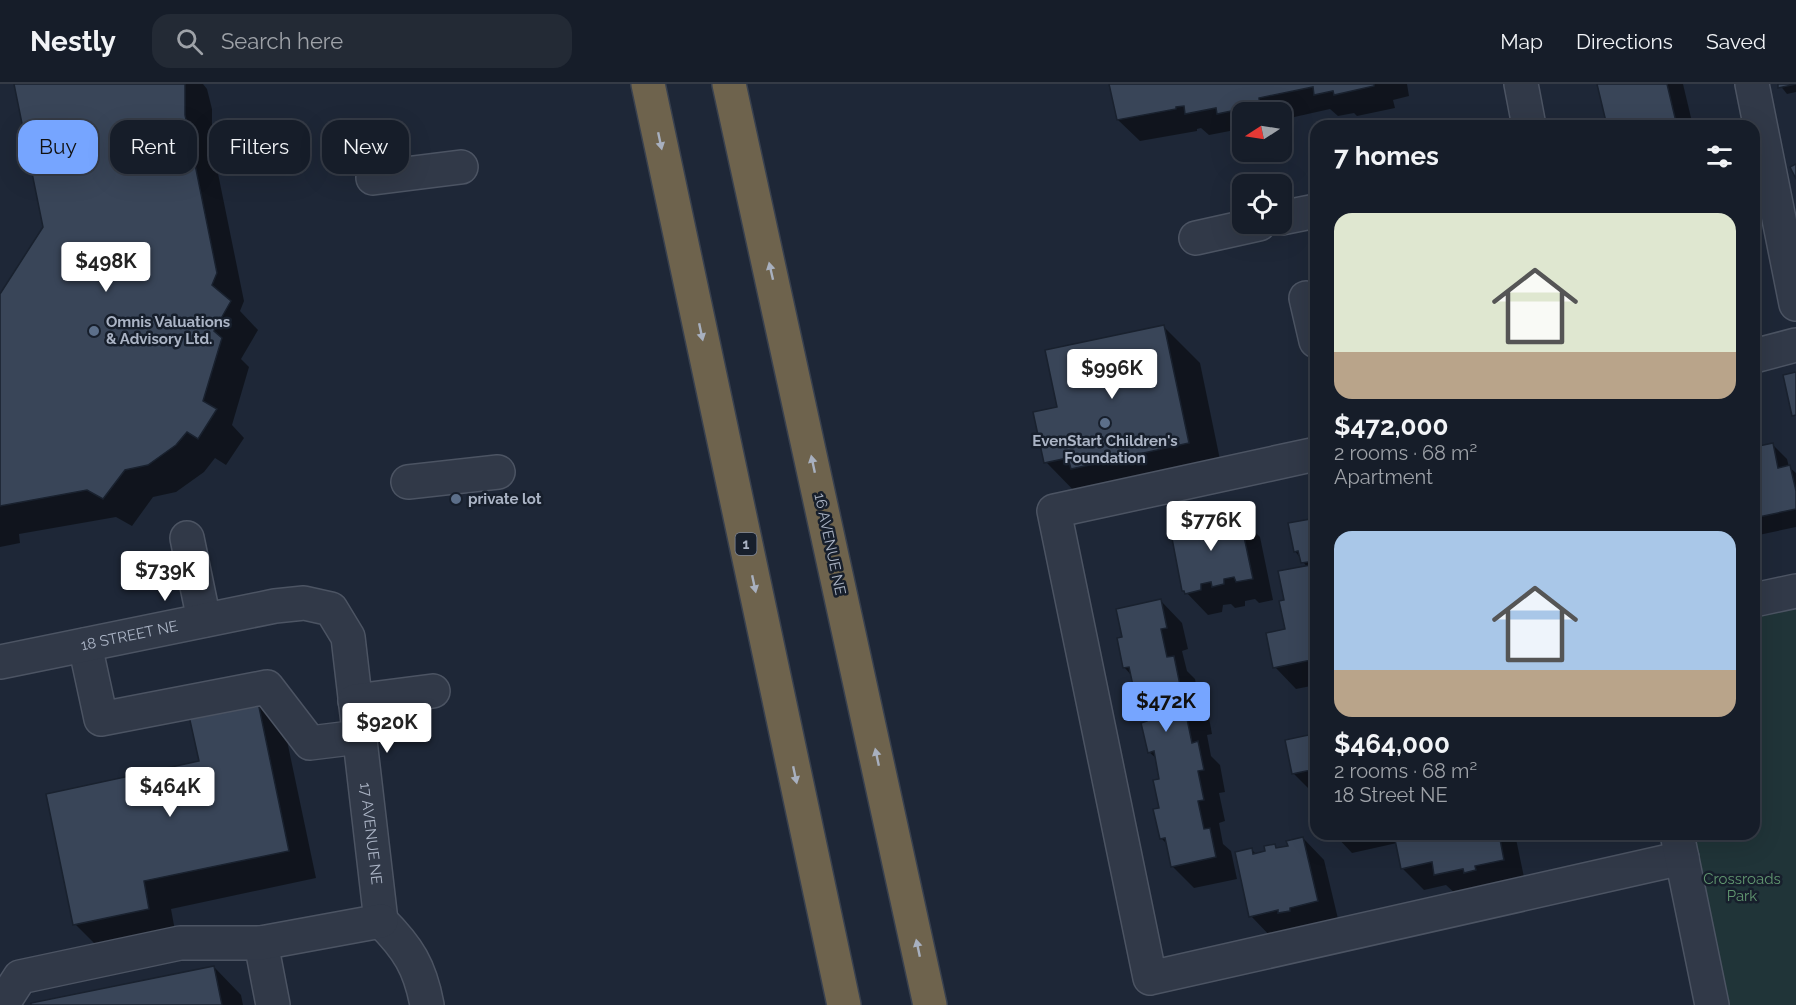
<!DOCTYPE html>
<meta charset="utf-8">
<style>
:root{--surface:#161d29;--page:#232a35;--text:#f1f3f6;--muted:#9ea2a8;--line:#353b46;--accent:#76a5ff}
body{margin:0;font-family:Raleway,sans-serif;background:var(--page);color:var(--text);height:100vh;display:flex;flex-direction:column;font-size:22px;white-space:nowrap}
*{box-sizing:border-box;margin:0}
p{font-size:20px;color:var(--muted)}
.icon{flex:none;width:33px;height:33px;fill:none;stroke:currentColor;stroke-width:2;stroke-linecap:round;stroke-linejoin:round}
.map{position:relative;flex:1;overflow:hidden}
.panel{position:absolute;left:1310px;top:36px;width:450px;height:720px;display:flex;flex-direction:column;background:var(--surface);border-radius:18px;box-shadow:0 6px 24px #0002,0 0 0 2px var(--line)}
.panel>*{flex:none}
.banner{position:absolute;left:18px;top:36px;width:570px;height:54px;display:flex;gap:12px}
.needle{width:39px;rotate:258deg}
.buttons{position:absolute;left:1232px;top:18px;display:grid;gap:12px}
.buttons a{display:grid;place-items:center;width:60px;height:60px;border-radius:12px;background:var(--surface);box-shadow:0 6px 24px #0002,0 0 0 2px var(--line);font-size:30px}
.price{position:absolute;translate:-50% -51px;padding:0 14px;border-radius:6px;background:#fff;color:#222;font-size:20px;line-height:39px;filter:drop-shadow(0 2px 3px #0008)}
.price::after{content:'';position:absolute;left:50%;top:36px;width:18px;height:14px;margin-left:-9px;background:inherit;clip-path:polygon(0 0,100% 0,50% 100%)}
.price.current{background:var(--accent);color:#111}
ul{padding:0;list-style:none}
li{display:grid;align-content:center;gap:12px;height:318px;padding:0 24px}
li span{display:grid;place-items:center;height:186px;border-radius:18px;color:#555}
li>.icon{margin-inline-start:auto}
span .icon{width:108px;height:108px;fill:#fffc;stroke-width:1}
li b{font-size:26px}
h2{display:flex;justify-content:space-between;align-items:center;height:72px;padding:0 24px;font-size:26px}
.chip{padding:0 21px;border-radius:18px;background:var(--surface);box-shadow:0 6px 24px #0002,0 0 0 2px var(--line);font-size:21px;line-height:54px}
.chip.current{background:var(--accent);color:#111}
header{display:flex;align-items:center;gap:36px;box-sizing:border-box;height:84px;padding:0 30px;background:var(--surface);border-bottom:2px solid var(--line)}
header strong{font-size:28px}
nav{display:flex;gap:33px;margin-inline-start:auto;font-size:21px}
.search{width:420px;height:54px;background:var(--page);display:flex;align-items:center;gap:15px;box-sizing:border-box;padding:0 21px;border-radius:18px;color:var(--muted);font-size:22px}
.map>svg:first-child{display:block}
.green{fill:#203438}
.shadow{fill:#0007}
.building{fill:#394558;stroke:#19212e;stroke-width:1.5}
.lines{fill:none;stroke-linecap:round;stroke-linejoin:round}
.minor-casing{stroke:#4c5463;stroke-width:36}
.highway-casing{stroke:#39414f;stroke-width:36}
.minor{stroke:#313948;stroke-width:33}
.highway{stroke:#6e634d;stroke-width:33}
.oneway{fill:#a8b0bf}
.service-dot{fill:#5c6f8a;stroke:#171f2c;stroke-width:2}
.labels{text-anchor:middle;stroke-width:5;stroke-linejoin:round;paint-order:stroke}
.shield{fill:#171f2c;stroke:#7f8797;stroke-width:1.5}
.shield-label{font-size:14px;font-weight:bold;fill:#abb4c5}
.poi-label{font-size:15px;font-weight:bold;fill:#abb4c5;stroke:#171f2c;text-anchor:start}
.street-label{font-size:15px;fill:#abb4c5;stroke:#171f2c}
.park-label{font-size:15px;fill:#619670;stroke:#171f2c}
</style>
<header>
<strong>Nestly</strong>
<div class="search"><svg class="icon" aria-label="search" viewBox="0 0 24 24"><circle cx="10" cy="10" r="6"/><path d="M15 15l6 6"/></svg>Search here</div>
<nav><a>Map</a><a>Directions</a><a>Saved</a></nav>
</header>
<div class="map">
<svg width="1796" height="921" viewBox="0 0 1796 921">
<rect width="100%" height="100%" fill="#1e2737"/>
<path class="green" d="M1796,507V921H1712L1677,750H1754V516Z"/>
<g class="shadow">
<path d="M15,0H203L207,5L212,25V60L244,217L240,227L258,246L241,275L249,283L232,341L244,354L226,381L215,374L204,388L176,408L153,413L132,442L116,433L19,450L20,459L0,463V213L45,144Z"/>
<path d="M1110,0H1407L1409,12L1393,16L1395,24L1357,32L1354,29L1338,32L1330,25L1281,36V28H1242V51L1235,46L1209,51L1201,44L1197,45V47L1140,57L1118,36Z"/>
<path d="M1599,0H1683L1693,42H1608Z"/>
<path d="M1779,0H1796V8L1787,10Z"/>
<path d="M1163,242L1200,279L1224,395L1082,415L1046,378L1059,324Z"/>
<path d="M1772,360L1787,375L1789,383L1796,389V443L1754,452V364Z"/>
<path d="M1238,431L1260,453L1273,516L1259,519L1255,515L1245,517V522L1235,524L1231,520L1223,521L1222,528L1208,531L1184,506L1200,440L1208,434L1210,436Z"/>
<path d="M1316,435V601L1296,605L1275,583L1286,547V517L1307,483L1295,467Z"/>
<path d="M1161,517L1182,539L1188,565L1182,567L1187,587L1195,595L1199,615L1207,623L1212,650L1207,651L1211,672L1220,681L1225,708L1219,709L1225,737L1219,739L1223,760L1231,767L1237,795L1194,804L1172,782L1168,761L1161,754V696L1157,675L1149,668V639L1145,619L1136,610L1132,592L1124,583L1123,554Z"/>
<path d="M257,619L285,647L316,794L171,825L176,852L103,868L75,840L201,678Z"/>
<path d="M1313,651L1316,654L1315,711L1293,689Z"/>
<path d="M1334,750H1515L1525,798L1458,812L1446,801L1424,806L1402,784L1397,759L1352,769Z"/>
<path d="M1303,754L1324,776L1339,839L1272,854L1251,832L1252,766L1256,770L1267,768L1274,762L1278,765L1290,763Z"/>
<path d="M214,883L241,911L243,921H33Z"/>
</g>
<g class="building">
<path d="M14,0H185V31L217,189L212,201L231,217L214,247L222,254L203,317L217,325L198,355L187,348L176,361L148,381L125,386L103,415L87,406L0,422V210L43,143Z"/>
<path d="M1109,0H1374V2L1334,11L1333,7L1314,11L1313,3L1259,14L1260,21L1217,30L1216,24L1185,30L1184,22L1176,23V25L1117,36Z"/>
<path d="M1597,0H1667L1677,42H1607Z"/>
<path d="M1778,0H1796L1778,4Z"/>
<path d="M1796,80V95L1790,83Z"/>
<path d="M1164,241L1189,359L1071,385L1068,374L1044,379L1033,328L1057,323L1045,266Z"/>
<path d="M1796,288V331L1792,332L1783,291Z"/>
<path d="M1773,359L1778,384L1790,381L1796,407V425L1754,434V363Z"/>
<path d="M1239,429L1253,495L1236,498L1234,493L1224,495V500L1212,503L1211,498L1201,500V506L1185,510L1184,507H1182L1170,444L1198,438L1197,435L1209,433V435Z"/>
<path d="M1316,434V477L1301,479L1298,467L1294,468L1288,439Z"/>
<path d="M1316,480V575L1273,584L1266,549L1285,545L1279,517L1284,516L1278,487Z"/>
<path d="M1161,515L1167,544L1161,545L1167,573L1174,572L1180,601L1185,599L1192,628L1186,630L1192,659L1198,657L1204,686L1198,687L1204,716L1198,717L1204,745L1210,744L1216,773L1171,783L1165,754L1160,755L1153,725L1159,724L1153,696L1159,695L1154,667L1148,669L1141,639L1147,637L1141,610L1135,611L1129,583L1123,584L1117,554L1122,553L1116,525Z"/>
<path d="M258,618L289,767L144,797L149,825L73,841L46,710L199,677L189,632Z"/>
<path d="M1313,650L1316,655V685L1292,690L1285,656Z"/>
<path d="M1499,750L1504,776L1475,782L1476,786L1464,789L1463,785L1434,791L1432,778L1401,785L1394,751Z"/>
<path d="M1303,753L1318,817L1290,824V827L1278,829V826L1249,833L1235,768L1252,764L1253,770L1265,767L1264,762L1275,760L1276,764L1288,762L1286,757Z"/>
<path d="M214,882L222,921H31V919Z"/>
</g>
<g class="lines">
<g class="minor-casing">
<g id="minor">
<path d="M1521,0L1529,42"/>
<path d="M1752,0L1796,220"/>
<path d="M373,94L461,83"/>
<path d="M1281,134L1316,127"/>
<path d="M1196,154L1259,140"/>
<path d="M1306,214L1316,257"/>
<path d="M1754,272L1796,261"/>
<path d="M1316,370L1054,427L1150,894L1682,774"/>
<path d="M408,398L498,388"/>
<path d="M187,454L204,536"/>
<path d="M1754,516L1796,507"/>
<path d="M85,561L101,635L267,603L310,659L359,653"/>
<path id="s1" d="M0,578L275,522L304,519L331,525L348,553L381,837"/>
<path d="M355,617L433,607"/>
<path d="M1677,750L1712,921"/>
<path d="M381,837C408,864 420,883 427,921"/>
<path d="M261,859L273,921"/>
<path d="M2,921L20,893L180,859H261L381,837"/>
</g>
</g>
<g class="highway-casing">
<g id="highway">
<path d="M648,0L844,921"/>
<path d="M729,0L930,921"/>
</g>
</g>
<use href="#minor" class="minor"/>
<use href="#highway" class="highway"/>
</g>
<defs><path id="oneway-solid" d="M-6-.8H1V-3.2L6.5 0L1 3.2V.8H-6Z" transform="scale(1.5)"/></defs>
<g class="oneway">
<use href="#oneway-solid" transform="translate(660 57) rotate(78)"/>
<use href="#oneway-solid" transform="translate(771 187) rotate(-103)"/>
<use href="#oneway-solid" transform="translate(701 248) rotate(78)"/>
<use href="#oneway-solid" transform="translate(813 380) rotate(-102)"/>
<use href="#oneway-solid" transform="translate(754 500) rotate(78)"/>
<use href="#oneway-solid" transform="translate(877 673) rotate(-102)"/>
<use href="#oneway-solid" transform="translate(795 691) rotate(78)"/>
<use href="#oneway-solid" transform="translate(918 864) rotate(-102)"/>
</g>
<g class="service-dot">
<circle cx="94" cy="247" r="6"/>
<circle cx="1105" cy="339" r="6"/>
<circle cx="456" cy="415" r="6"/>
</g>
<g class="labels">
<rect class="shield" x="735.5" y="449" width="21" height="22" rx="4.5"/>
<g class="shield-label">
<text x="746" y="465">1</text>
</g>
<g class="poi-label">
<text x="106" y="243">Omnis Valuations<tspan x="106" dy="17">&amp; Advisory Ltd.</tspan></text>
<text x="1105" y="362" text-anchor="middle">EvenStart Children's<tspan x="1105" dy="17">Foundation</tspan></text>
<text x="468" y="420">private lot</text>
</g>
<g class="street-label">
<text transform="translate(830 460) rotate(78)" y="5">16 AVENUE NE</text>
<text dy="5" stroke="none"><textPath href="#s1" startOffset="132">18 STREET NE</textPath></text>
<text dy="5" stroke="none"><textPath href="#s1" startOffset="568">17 AVENUE NE</textPath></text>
</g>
<g class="park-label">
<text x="1742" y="800">Crossroads<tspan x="1742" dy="17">Park</tspan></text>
</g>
</g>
</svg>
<div class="buttons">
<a><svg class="needle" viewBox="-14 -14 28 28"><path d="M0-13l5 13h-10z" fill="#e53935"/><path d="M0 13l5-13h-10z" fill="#9ea2a8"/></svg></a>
<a><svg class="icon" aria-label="locate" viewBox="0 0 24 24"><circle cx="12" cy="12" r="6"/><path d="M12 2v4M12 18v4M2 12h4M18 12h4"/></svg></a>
</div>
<b class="price" style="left:106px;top:209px">$498K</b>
<b class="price" style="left:1112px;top:316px">$996K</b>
<b class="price" style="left:1211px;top:468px">$776K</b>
<b class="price" style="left:165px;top:518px">$739K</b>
<b class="price current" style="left:1166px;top:649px">$472K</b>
<b class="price" style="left:387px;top:670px">$920K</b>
<b class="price" style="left:170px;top:734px">$464K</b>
<div class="banner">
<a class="chip current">Buy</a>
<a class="chip">Rent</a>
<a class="chip">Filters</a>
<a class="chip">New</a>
</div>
<section class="panel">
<h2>7 homes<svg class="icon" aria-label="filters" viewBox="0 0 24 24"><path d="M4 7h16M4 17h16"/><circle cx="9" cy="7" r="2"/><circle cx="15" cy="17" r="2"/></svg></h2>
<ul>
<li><span style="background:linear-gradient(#dfe7d0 75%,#b9a48a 0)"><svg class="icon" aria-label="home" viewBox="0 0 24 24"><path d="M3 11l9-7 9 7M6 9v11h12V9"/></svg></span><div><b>$472,000</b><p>2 rooms · 68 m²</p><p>Apartment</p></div></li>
<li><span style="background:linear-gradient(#a9c7e8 75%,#b9a48a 0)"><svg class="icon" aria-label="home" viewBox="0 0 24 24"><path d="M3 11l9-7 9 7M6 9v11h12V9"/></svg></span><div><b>$464,000</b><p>2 rooms · 68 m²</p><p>18 Street NE</p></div></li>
</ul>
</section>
</div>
